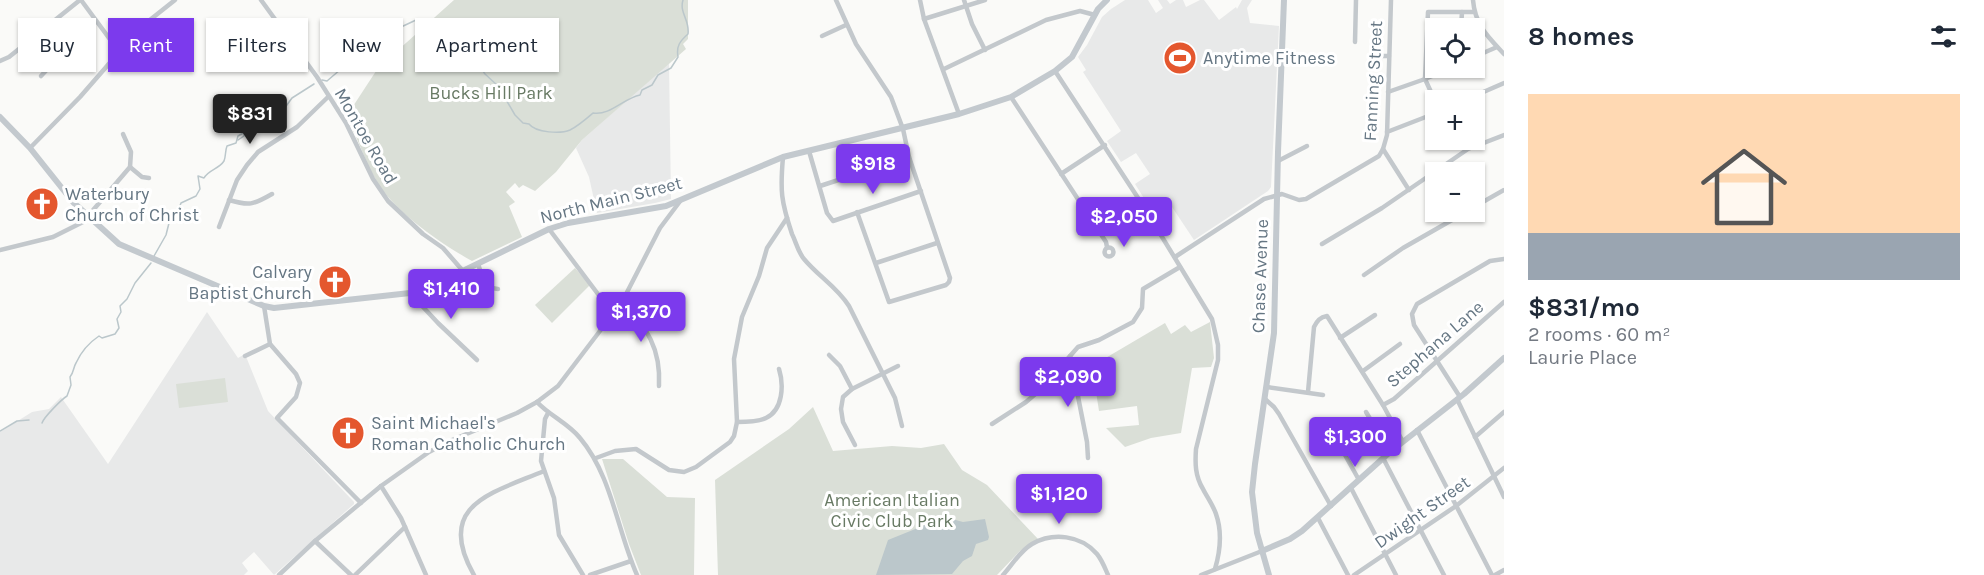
<!DOCTYPE html>
<meta charset="utf-8">
<style>
:root{--surface:#fff;--page:#f6f6f7;--text:#1f2937;--muted:#747a83;--accent:#7c3aed}
body{margin:0;font-family:Karla,sans-serif;background:var(--page);color:var(--text);height:100vh;display:flex;flex-direction:column;font-size:22px;white-space:nowrap}
*{box-sizing:border-box;margin:0}
p{font-size:20px;color:var(--muted)}
.icon{flex:none;width:33px;height:33px;fill:none;stroke:currentColor;stroke-width:2;stroke-linecap:round;stroke-linejoin:round}
.map{position:relative;flex:1;overflow:hidden}
.side{display:flex;flex-direction:column;background:var(--surface);width:480px}
.side>*{flex:none}
.banner{position:absolute;left:18px;top:18px;width:570px;height:54px;display:flex;gap:12px}
.fabs{position:absolute;left:1425px;top:18px;display:grid;gap:12px}
.fabs a{display:grid;place-items:center;width:60px;height:60px;border-radius:0px;background:var(--surface);box-shadow:0 2px 4px #0004;font-size:30px}
.price{position:absolute;translate:-50% -51px;padding:0 14px;border-radius:6px;background:var(--accent);color:#fff;font-size:20px;line-height:39px;filter:drop-shadow(0 2px 3px #0008)}
.price::after{content:'';position:absolute;left:50%;top:36px;width:18px;height:14px;margin-left:-9px;background:inherit;clip-path:polygon(0 0,100% 0,50% 100%)}
.price.active{background:#222;color:#fff}
ul{padding:0;list-style:none}
li{display:grid;align-content:center;gap:12px;height:318px;padding:0 24px}
li span{display:grid;place-items:center;height:186px;border-radius:0px;color:#555}
li>.icon{margin-inline-start:auto}
span .icon{width:108px;height:108px;fill:#fffc;stroke-width:1}
li b{font-size:26px}
h2{display:flex;justify-content:space-between;align-items:center;height:72px;padding:0 24px;font-size:26px}
.pill{padding:0 21px;border-radius:0px;background:var(--surface);box-shadow:0 2px 4px #0004;font-size:21px;line-height:54px}
.pill.active{background:var(--accent);color:#fff}
main{display:flex;flex:1;min-height:0}
.map>svg:first-child{display:block}
.built{fill:#e8e9e9}
.green{fill:#dadfd7}
.water{fill:#bbc7cb}
.lines{fill:none;stroke-linecap:round;stroke-linejoin:round}
.stream{stroke:#bbc7cb;stroke-width:1.5}
.minor{stroke:#c3c8cc;stroke-width:4.5}
.major{stroke:#c3c9ce;stroke-width:6}
.labels{text-anchor:middle;stroke-width:6;stroke-linejoin:round;paint-order:stroke}
.poi-label{font-size:18px;fill:#657683;stroke:#fff;text-anchor:start}
.street-label{font-size:18px;fill:#657683;stroke:#fff}
.park-label{font-size:18px;fill:#687a64;stroke:#fff}
</style>
<main>
<div class="map">
<svg width="1504" height="575" viewBox="0 0 1504 575">
<rect width="100%" height="100%" fill="#fafaf8"/>
<g class="built">
<path d="M1125,0H1148L1156,13L1163,8L1158,0H1167L1170,4L1176,0H1183L1186,7L1200,0H1204L1219,20L1236,7L1237,9L1242,0H1252L1247,8L1250,23L1279,26L1271,187L1268,191L1194,240L1170,204L1154,214L1135,184L1150,174L1136,153L1121,162L1107,141L1121,131L1083,72L1086,70L1078,57L1087,45L1102,17L1111,9Z"/>
<path d="M669,63L671,199L655,203L597,213L589,177L576,148L582,140Z"/>
<path d="M207,312L238,358L245,354L268,411L354,502V504L274,575L254,552L242,563L248,571L244,575H0V432L32,412L49,409L61,397L108,464Z"/>
</g>
<g class="green">
<path d="M454,0H688V39L683,44L686,49L582,140L556,172L535,191L523,185L519,188L515,183L506,192L515,202L509,206L522,237L472,261C440,243 394,212 376,180C364,160 358,137 346,117L378,68Z"/>
<path d="M575,268L590,285L552,323L535,305Z"/>
<path d="M1210,322L1214,358L1211,367L1192,368L1181,433L1151,438L1125,447L1106,428L1139,425L1137,406L1099,411L1092,366L1165,323L1171,334L1185,325L1191,332Z"/>
<path d="M225,378L228,402L179,408L176,384Z"/>
<path d="M813,407L833,451L892,446L921,448L944,444L962,470L987,485L1038,539L1020,551L997,575H718L715,480L789,429Z"/>
<path d="M602,459H623L667,497L695,498L694,575H641L629,544Z"/>
</g>
<path class="water" d="M945,517L963,522L985,519L989,537L988,540L976,544L972,556L963,561L952,574L876,575L888,540Z"/>
<g class="lines">
<g class="stream">
<path d="M428,30L461,39L485,74L498,86L515,115L523,123L529,124C536,133 561,134 570,130C578,126 586,119 593,113C610,116 624,98 640,95L642,90L652,85L658,75L671,68L678,57C676,46 680,41 688,34C690,20 679,13 683,0"/>
<path d="M322,80L327,81L348,63L365,32L370,29L374,30L382,36L416,20L425,28"/>
<path d="M238,140L244,136V133"/>
<path d="M154,256L166,235L169,223L178,211L181,203L196,196L200,189L198,176L204,178C208,170 219,169 224,161C226,156 225,151 227,146L236,143L238,136C258,126 253,111 281,113L292,98L314,84"/>
<path d="M42,423C44,417 62,399 67,396L71,385L70,377C74,372 73,368 76,363C81,352 90,342 99,336L102,338L115,334L119,328L117,319L121,312L120,306L127,299L135,283L151,263"/>
<path d="M0,431L17,421L29,420"/>
</g>
<g class="minor">
<path d="M81,0L120,53"/>
<path d="M261,0L317,77L346,123L373,179L388,201L423,234L443,248L463,271"/>
<path d="M836,0L856,44L891,97L903,129L909,157L950,278L949,282L946,285L889,302L857,212"/>
<path d="M920,0L924,19L959,114"/>
<path d="M964,0L972,24L985,50"/>
<path d="M1473,0C1475,25 1488,37 1504,54"/>
<path d="M924,19L985,0"/>
<path d="M21,25L32,39"/>
<path d="M1461,28L1462,12"/>
<path d="M42,30L63,52"/>
<path d="M822,36L846,25"/>
<path d="M1355,42L1356,0"/>
<path d="M258,46L279,26"/>
<path d="M1373,56H1389"/>
<path d="M1474,57L1497,47"/>
<path d="M0,61L9,57L80,0"/>
<path d="M944,69L1046,20L1080,11L1095,15"/>
<path d="M1055,71L1142,204L1212,319L1218,345V360L1196,449C1195,463 1195,476 1203,489C1207,497 1213,505 1216,514C1222,531 1220,552 1215,569"/>
<path d="M41,76L69,46"/>
<path d="M1388,92L1425,79L1451,68"/>
<path d="M1011,97L1106,242L1107,247"/>
<path d="M1465,100L1504,83"/>
<path d="M1436,103L1425,79L1428,12H1474"/>
<path d="M1387,132L1436,113"/>
<path d="M30,148L80,97L141,27L175,0"/>
<path d="M1383,149L1409,190"/>
<path d="M809,151L827,213L833,221L921,191"/>
<path d="M783,157C780,191 781,201 792,234C796,242 798,252 804,259C818,276 837,287 849,306L895,398L902,426"/>
<path d="M1278,161L1307,146"/>
<path d="M130,167L142,177L149,178"/>
<path d="M1061,174L1105,145"/>
<path d="M820,186L909,157"/>
<path d="M229,200C249,206 253,205 272,194"/>
<path d="M1474,207L1504,190"/>
<path d="M88,216L130,167L131,152L123,134"/>
<path d="M219,227L237,180L247,165L258,152L297,127L328,97"/>
<path d="M549,229L613,314"/>
<path d="M1322,244L1382,208L1468,149L1504,135"/>
<circle cx="1109" cy="252" r="4.5"/>
<path d="M0,250L53,237L91,218"/>
<path d="M1175,257L1264,199L1282,194L1299,200L1306,199L1379,156L1383,149L1387,135L1391,0"/>
<path d="M876,263L937,243"/>
<path d="M478,264C482,275 484,288 498,289"/>
<path d="M1364,275L1403,248L1466,212"/>
<path d="M410,293L438,323L477,360"/>
<path d="M622,302C647,328 661,348 659,386"/>
<path d="M264,306L270,344L296,374L300,383L296,397L277,418L361,503"/>
<path d="M1340,338L1375,315"/>
<path d="M829,355L840,366L852,389"/>
<path d="M245,356L270,344"/>
<path d="M1070,356L1087,442L1088,458"/>
<path d="M1363,371L1400,344"/>
<path d="M1267,387L1323,395"/>
<path d="M1308,392L1314,327C1317,321 1320,317 1327,316L1383,405L1403,442"/>
<path d="M1460,397L1414,325L1412,314L1417,304L1490,261L1504,259"/>
<path d="M1265,399L1274,407L1279,414L1331,506"/>
<path d="M1457,399L1504,497"/>
<path d="M537,402C550,416 568,423 580,438C612,476 617,530 637,575"/>
<path d="M1383,405L1394,399L1504,302"/>
<path d="M1366,412L1390,452"/>
<path d="M548,413L545,419L541,461L554,498L559,535L583,575"/>
<path d="M737,422C746,422 758,422 766,418C783,410 784,385 779,369"/>
<path d="M992,424L1026,402L1040,390L1078,347L1099,340L1133,322L1142,308L1143,289L1180,267"/>
<path d="M1417,430L1492,575"/>
<path d="M1335,437L1359,480"/>
<path d="M1475,437L1504,412"/>
<path d="M855,445L843,422L841,409L843,397L852,389L898,366"/>
<path d="M596,458L615,451L636,449L669,470L684,472L696,467L730,442L734,436L737,422L734,359L742,317L759,276L767,248L787,218"/>
<path d="M1383,458L1444,575"/>
<path d="M381,486L401,518L426,575"/>
<path d="M1351,488L1396,575"/>
<path d="M1318,518L1348,575"/>
<path d="M315,541L351,575"/>
<path d="M279,575L315,541L381,486L429,452L452,440L517,413L537,402L558,386L622,302L660,228L681,200"/>
<path d="M355,575L405,527"/>
<path d="M474,575C434,505 492,493 544,471"/>
<path d="M590,575L631,561"/>
<path d="M1003,575C1012,565 1020,551 1032,544C1053,532 1081,535 1097,554C1102,560 1105,568 1108,575"/>
<path d="M1201,575L1262,551"/>
<path d="M1354,575L1456,506L1504,468"/>
<path d="M1495,575L1504,570"/>
</g>
<g class="major">
<path d="M0,117L30,148L73,202L119,244L264,306L274,308L410,293L436,284L549,229L568,223L666,206L783,157L959,114L1011,97L1055,71L1072,57L1098,9L1107,0"/>
<path d="M1262,551L1290,539L1302,531L1390,452L1464,394L1504,358"/>
<path d="M1269,575L1257,533L1252,492L1255,464L1274,333L1278,152L1284,0"/>
</g>
</g>
<defs>
<g id="stadium-disc" transform="scale(1.725)"><circle r="9.5" fill="#e4572e" stroke="#fff"/><path d="M0-5a6.5 5 0 1 0 0 10a6.5 5 0 1 0 0-10ZM-3.5-1.8h7v3.6h-7Z" fill="#fff"/></g>
<g id="church-disc" transform="scale(1.725)"><circle r="9.5" fill="#e4572e" stroke="#fff"/><path d="M-1.2-6h2.4v3.5h3.3v2.4h-3.3V6h-2.4V-.1h-3.3v-2.4h3.3Z" fill="#fff"/></g>
</defs>
<g fill-rule="evenodd">
<use href="#stadium-disc" x="1180" y="58"/>
<use href="#church-disc" x="42" y="204"/>
<use href="#church-disc" x="335" y="282"/>
<use href="#church-disc" x="348" y="433"/>
</g>
<g class="labels">
<g class="poi-label">
<text x="1203" y="64">Anytime Fitness</text>
<text x="65" y="200">Waterbury<tspan x="65" dy="21">Church of Christ</tspan></text>
<text x="312" y="278" text-anchor="end">Calvary<tspan x="312" dy="21">Baptist Church</tspan></text>
<text x="371" y="429">Saint Michael's<tspan x="371" dy="21">Roman Catholic Church</tspan></text>
</g>
<g class="street-label">
<text transform="translate(1373 81) rotate(-87)" y="6">Fanning Street</text>
<text transform="translate(366 136) rotate(60)" y="6">Montoe Road</text>
<text transform="translate(611 200) rotate(-14)" y="6">North Main Street</text>
<text transform="translate(1260 276) rotate(-88)" y="6">Chase Avenue</text>
<text transform="translate(1435 344) rotate(-41)" y="6">Stephana Lane</text>
<text transform="translate(1422 512) rotate(-35)" y="6">Dwight Street</text>
</g>
<g class="park-label">
<text x="491" y="99">Bucks Hill Park</text>
<text x="892" y="506">American Italian<tspan x="892" dy="21">Civic Club Park</tspan></text>
</g>
</g>
</svg>
<div class="fabs">
<a><svg class="icon" aria-label="locate" viewBox="0 0 24 24"><circle cx="12" cy="12" r="6"/><path d="M12 2v4M12 18v4M2 12h4M18 12h4"/></svg></a>
<a>+</a>
<a>−</a>
</div>
<b class="price active" style="left:250px;top:145px">$831</b>
<b class="price" style="left:873px;top:195px">$918</b>
<b class="price" style="left:1124px;top:248px">$2,050</b>
<b class="price" style="left:451px;top:320px">$1,410</b>
<b class="price" style="left:641px;top:343px">$1,370</b>
<b class="price" style="left:1068px;top:408px">$2,090</b>
<b class="price" style="left:1355px;top:468px">$1,300</b>
<b class="price" style="left:1059px;top:525px">$1,120</b>
<div class="banner">
<a class="pill">Buy</a>
<a class="pill active">Rent</a>
<a class="pill">Filters</a>
<a class="pill">New</a>
<a class="pill">Apartment</a>
</div>
</div>
<section class="side">
<h2>8 homes<svg class="icon" aria-label="filters" viewBox="0 0 24 24"><path d="M4 7h16M4 17h16"/><circle cx="9" cy="7" r="2"/><circle cx="15" cy="17" r="2"/></svg></h2>
<ul>
<li><span style="background:linear-gradient(#ffd9b3 75%,#9aa5b1 0)"><svg class="icon" aria-label="home" viewBox="0 0 24 24"><path d="M3 11l9-7 9 7M6 9v11h12V9"/></svg></span><div><b>$831/mo</b><p>2 rooms · 60 m²</p><p>Laurie Place</p></div></li>
</ul>
</section>
</main>
